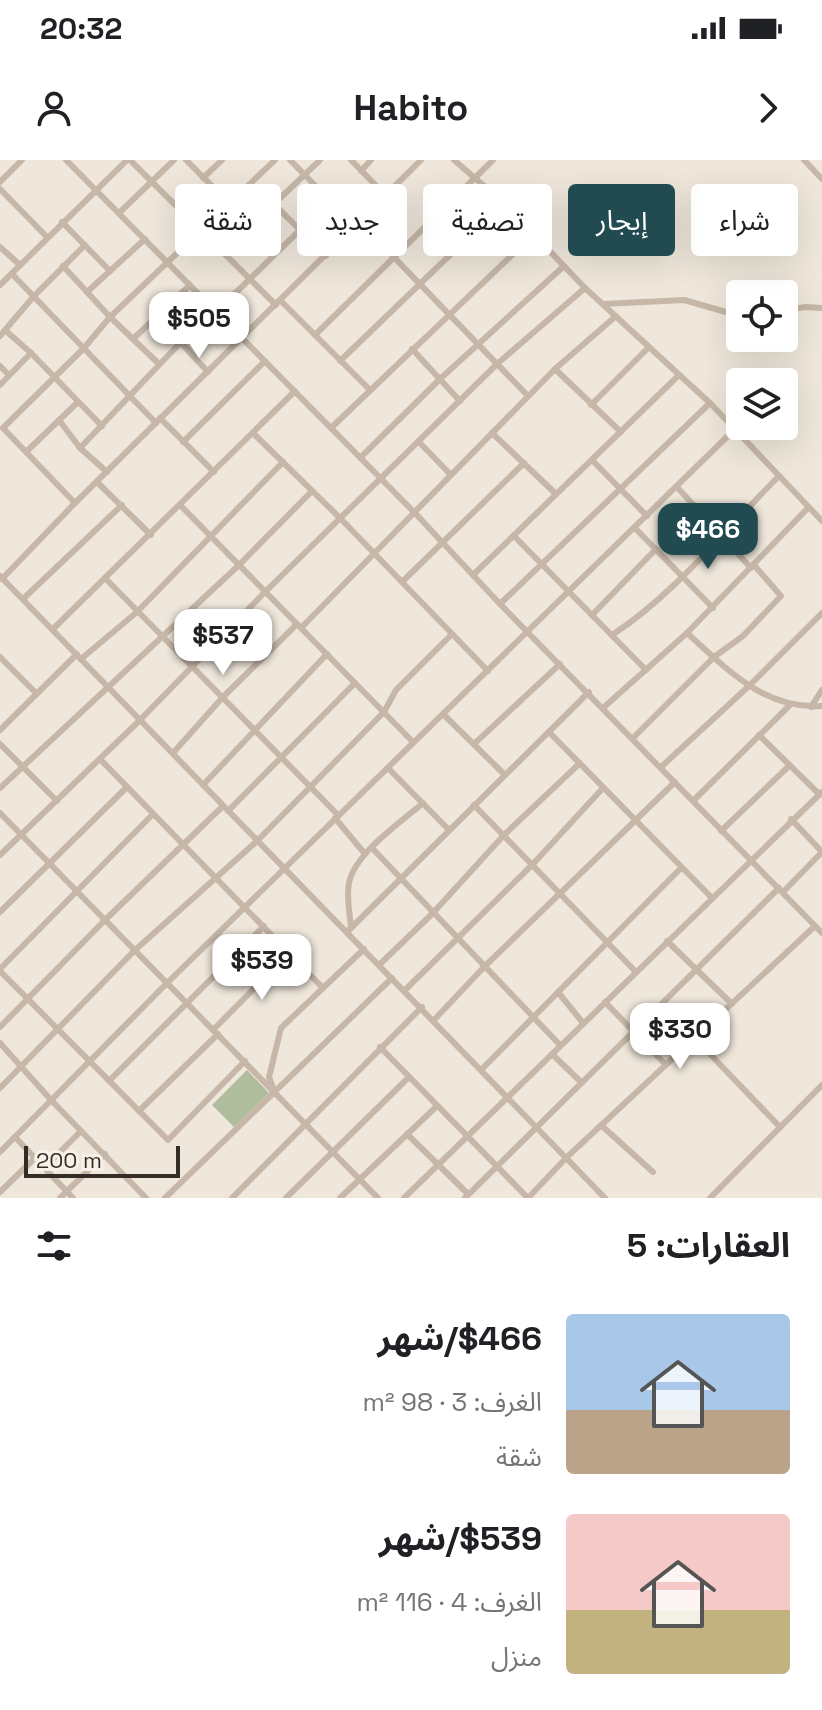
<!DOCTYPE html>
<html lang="ar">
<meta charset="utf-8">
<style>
:root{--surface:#fff;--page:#f2f2f2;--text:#202124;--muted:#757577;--accent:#214b51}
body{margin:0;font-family:"Space Grotesk","Noto Sans Arabic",sans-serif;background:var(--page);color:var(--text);direction:rtl;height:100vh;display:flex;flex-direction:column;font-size:30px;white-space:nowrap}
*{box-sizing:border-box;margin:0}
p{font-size:26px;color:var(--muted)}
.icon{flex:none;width:44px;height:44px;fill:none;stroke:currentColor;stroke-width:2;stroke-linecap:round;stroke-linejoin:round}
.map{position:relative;height:1038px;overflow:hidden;direction:ltr}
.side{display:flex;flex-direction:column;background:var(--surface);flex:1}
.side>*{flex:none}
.hud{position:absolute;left:24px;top:24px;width:774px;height:72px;direction:rtl;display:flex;gap:16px}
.fabs{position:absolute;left:726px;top:120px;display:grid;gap:16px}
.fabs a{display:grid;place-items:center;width:72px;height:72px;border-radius:8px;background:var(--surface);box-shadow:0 8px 32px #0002;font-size:40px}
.scale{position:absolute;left:24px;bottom:20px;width:156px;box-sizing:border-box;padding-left:8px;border:4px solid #342c27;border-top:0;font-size:22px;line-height:28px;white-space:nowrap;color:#342c27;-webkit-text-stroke:6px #f7f1e7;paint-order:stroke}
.price{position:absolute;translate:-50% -68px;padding:0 18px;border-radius:16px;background:#fff;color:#222;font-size:26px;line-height:52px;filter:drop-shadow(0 2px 4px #0008)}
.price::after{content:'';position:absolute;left:50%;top:48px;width:24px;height:18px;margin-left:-12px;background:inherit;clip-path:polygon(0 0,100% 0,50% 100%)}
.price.current{background:var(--accent);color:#fff}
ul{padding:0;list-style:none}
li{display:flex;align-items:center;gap:24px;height:200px;padding:0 32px}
li span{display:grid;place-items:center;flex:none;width:224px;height:160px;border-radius:8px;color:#555}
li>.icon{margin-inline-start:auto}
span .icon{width:96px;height:96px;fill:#fffc;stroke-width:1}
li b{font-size:34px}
h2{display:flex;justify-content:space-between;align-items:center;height:96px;padding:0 32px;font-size:34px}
.chip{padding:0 28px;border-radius:8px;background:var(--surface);box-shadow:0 8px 32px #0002;font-size:28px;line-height:72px}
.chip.current{background:var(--accent);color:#fff}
.status{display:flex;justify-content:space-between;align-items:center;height:56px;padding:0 40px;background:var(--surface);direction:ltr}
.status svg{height:22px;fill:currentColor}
header{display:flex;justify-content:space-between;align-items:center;height:104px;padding:0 32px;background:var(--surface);font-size:36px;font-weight:600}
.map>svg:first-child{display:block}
.green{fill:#b0bd9c}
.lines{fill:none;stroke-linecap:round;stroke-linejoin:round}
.minor{stroke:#c6b7a8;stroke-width:6}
</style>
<div class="status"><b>20:32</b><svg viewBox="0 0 49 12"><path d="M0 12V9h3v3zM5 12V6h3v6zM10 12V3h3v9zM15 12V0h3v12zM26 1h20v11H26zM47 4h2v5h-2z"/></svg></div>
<header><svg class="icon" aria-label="forward" viewBox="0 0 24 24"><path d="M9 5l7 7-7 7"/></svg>Habito<svg class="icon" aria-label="person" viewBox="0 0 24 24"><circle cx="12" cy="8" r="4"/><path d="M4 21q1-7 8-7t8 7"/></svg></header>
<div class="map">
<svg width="822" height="1038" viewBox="0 0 822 1038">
<rect width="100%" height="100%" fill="#efe7db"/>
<path class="green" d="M247,910L269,933L234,967L212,945Z"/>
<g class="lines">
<g class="minor">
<path d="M66,0L414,352L500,444L822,773"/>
<path d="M130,0L276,145"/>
<path d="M186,0L277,91"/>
<path d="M290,0L355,66"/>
<path d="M351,0L386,36"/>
<path d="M454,0L504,43L585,128L711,244L822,361"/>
<path d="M804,0L822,19"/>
<path d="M361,11L371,0"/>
<path d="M203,18L222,0"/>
<path d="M0,22L22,0"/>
<path d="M0,29L47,77"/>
<path d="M274,44L326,96"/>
<path d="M119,53L174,0"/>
<path d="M62,62L110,111"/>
<path d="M360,62L528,236"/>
<path d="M251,66L320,0"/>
<path d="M0,87L20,105"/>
<path d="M63,106L110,157L159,204"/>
<path d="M12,114L156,263"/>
<path d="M0,125L127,0"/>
<path d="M87,132L145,79"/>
<path d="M281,141L370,230"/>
<path d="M603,144L684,140L726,152H740"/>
<path d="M784,150L806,147L822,148"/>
<path d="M217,151L300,70"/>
<path d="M157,157L208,212"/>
<path d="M6,171L31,193L102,266"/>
<path d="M315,175L493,0"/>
<path d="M0,176L34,136L85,85"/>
<path d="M133,179L190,125"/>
<path d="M412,189L460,241"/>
<path d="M340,201L504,43"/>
<path d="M0,206L9,215"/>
<path d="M555,209L621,272"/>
<path d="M0,225L31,193"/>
<path d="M591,245L649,187"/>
<path d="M160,258L214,312"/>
<path d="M59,260L80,288L107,312"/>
<path d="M331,268L534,74"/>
<path d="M253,273L341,359L488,511"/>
<path d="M492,273L556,334"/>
<path d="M183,282L265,201"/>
<path d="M419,282L451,315"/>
<path d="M80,288L180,183"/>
<path d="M27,291L78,242"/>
<path d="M360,298L440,219L564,106"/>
<path d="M592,300L647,356"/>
<path d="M97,322L151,375"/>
<path d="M677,327L751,408"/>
<path d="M75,343L3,268L84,188L110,157L275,0"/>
<path d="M181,346L413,582"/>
<path d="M635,368L713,448"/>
<path d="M514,376L646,510"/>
<path d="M473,415L679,215"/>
<path d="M0,416L605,1038"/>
<path d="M105,418L338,655"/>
<path d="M2,419L75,343L421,0"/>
<path d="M402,422L524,303"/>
<path d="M23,439L122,345"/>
<path d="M500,444L710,243"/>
<path d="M592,455L656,389"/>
<path d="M301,468L555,209L616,156"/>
<path d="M53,469L295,231"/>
<path d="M687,473C727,509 764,550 822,546"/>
<path d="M612,475C675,434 725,370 779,316"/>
<path d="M0,497L37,534"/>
<path d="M81,499L137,452L283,302"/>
<path d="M811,547L822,530"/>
<path d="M603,548L687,473L808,348"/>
<path d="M443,554L505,615"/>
<path d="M0,570L77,494"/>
<path d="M549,572L712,738"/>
<path d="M759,575L819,634"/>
<path d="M633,578L714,497L743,476L781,436L754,405"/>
<path d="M0,584L57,641"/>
<path d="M474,584L560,504"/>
<path d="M173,593L222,538L297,464"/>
<path d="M100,599L322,827"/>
<path d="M661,607L749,526L822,453"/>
<path d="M388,608L449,670"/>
<path d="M203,625L327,494"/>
<path d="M0,628L239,405L312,331"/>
<path d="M693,641L789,546"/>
<path d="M474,645L636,812"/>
<path d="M228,651L355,523"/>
<path d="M0,653L378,1038"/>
<path d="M335,658L365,694"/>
<path d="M721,671L790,605"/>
<path d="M372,688L560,885"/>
<path d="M0,695L140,560L266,431L497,204L585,128"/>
<path d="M783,732L822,692L791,659"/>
<path d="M0,752L127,627"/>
<path d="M351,768C350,753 346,737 349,723C355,693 400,663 423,643"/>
<path d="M347,772L589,532"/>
<path d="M667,781L732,844"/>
<path d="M379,805L432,754L504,675L580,603"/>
<path d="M0,809L153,654"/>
<path d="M0,811L168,980L245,901"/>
<path d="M405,830L533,704L603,628"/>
<path d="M558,832L583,863"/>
<path d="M605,842L665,904"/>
<path d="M434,860L484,807L675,622"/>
<path d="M0,867L104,761L223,646"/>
<path d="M213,870L290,792"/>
<path d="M0,883L51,940L146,1038"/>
<path d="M380,887L528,1038"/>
<path d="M708,892L780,967"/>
<path d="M552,894L582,923"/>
<path d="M481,910L681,708"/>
<path d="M109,921L264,766"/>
<path d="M0,928L134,791L257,681L384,552L396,530L452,474"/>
<path d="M273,928L269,917L281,868L364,789"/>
<path d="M139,951L218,874"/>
<path d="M602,966L653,1012"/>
<path d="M407,974L468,1034"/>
<path d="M15,977L73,1038"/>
<path d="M0,992L167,823L734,270"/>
<path d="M44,1008L81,971"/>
<path d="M0,1032L35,998"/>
<path d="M60,1038L105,994"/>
<path d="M165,1038L392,818"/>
<path d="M232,1038L422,847"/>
<path d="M286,1038L409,917"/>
<path d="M340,1038L437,946"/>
<path d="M404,1038L822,632"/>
<path d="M465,1038L779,728"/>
<path d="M528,1038L567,997L815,766"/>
<path d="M710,1038L822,925"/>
</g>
</g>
</svg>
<div class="fabs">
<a><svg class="icon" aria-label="locate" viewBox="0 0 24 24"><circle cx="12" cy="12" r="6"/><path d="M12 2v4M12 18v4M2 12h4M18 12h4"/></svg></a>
<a><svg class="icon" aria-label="layers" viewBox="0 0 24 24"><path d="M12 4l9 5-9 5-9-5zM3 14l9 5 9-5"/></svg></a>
</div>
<div class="scale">200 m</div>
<b class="price" style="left:199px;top:200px">$505</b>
<b class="price current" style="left:708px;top:411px">$466</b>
<b class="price" style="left:223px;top:517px">$537</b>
<b class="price" style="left:262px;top:842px">$539</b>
<b class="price" style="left:680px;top:911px">$330</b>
<div class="hud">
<a class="chip">شراء</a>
<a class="chip current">إيجار</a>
<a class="chip">تصفية</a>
<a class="chip">جديد</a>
<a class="chip">شقة</a>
</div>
</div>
<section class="side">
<h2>العقارات: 5<svg class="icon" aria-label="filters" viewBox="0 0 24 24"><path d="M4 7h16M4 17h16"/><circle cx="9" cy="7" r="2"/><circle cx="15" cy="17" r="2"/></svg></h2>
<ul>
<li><span style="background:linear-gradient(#a9c7e8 60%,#b9a48a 0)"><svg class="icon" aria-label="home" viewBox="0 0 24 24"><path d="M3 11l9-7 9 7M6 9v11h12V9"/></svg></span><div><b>$466/شهر</b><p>الغرف: 3 · 98 m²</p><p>شقة</p></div></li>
<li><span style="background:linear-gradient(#f6c9c9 60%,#c2b280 0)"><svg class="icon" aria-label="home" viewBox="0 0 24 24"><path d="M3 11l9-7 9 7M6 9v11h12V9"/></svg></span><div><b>$539/شهر</b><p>الغرف: 4 · 116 m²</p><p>منزل</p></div></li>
</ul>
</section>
